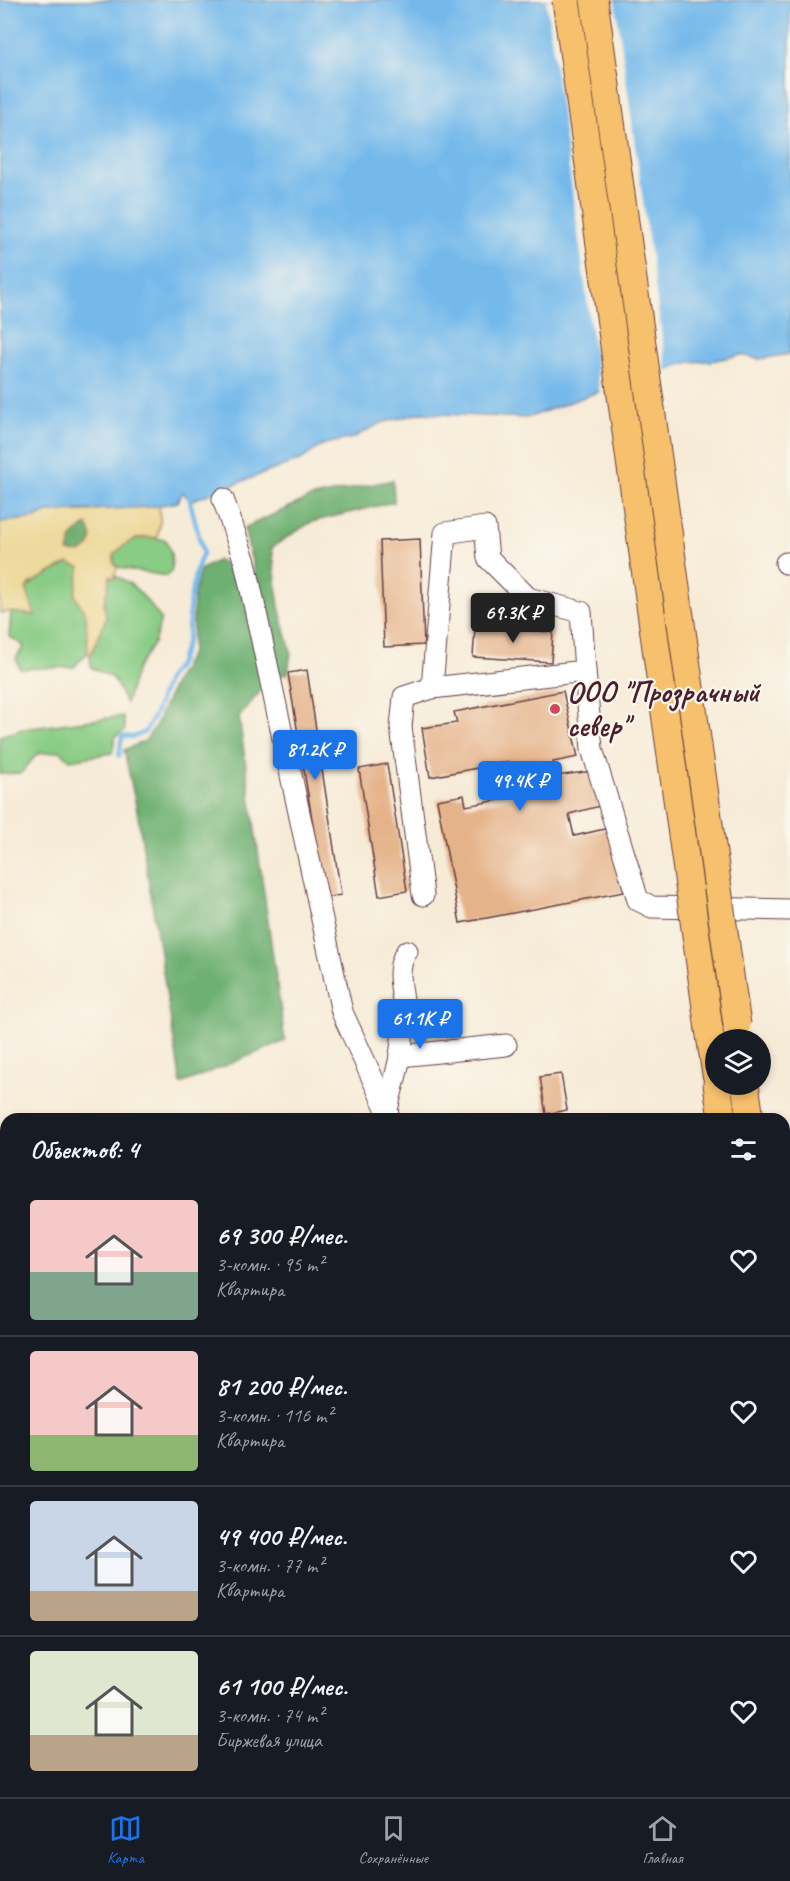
<!DOCTYPE html>
<html lang="ru">
<meta charset="utf-8">
<style>
:root{--surface:#171b24;--page:#242831;--text:#f1f3f6;--muted:#9ea1a6;--line:#363941;--accent:#1a73e8}
body{margin:0;font-family:Caveat,sans-serif;background:var(--page);color:var(--text);height:100vh;display:flex;flex-direction:column;font-size:22px;white-space:nowrap}
*{box-sizing:border-box;margin:0}
p{font-size:20px;color:var(--muted)}
.icon{flex:none;width:33px;height:33px;fill:none;stroke:currentColor;stroke-width:2;stroke-linecap:round;stroke-linejoin:round}
.map{position:relative;flex:1;overflow:hidden}
.sheet{position:absolute;left:0px;top:1113px;width:790px;height:684px;display:flex;flex-direction:column;background:var(--surface);border-radius:18px 18px 0 0;box-shadow:0 3px 9px #0003}
.sheet>*{flex:none}
.controls{position:absolute;left:705px;top:1029px;display:grid;gap:12px}
.controls a{display:grid;place-items:center;width:66px;height:66px;border-radius:50%;background:var(--surface);box-shadow:0 3px 9px #0003;font-size:30px}
.price{position:absolute;translate:-50% -51px;padding:0 14px;border-radius:6px;background:var(--accent);color:#fff;font-size:20px;line-height:39px;filter:drop-shadow(0 2px 3px #0008)}
.price::after{content:'';position:absolute;left:50%;top:36px;width:18px;height:14px;margin-left:-9px;background:inherit;clip-path:polygon(0 0,100% 0,50% 100%)}
.price.on{background:#222;color:#fff}
ul{padding:0;list-style:none}
li{display:flex;align-items:center;gap:18px;height:150px;padding:0 30px}
li+li{border-top:2px solid var(--line)}
li span{display:grid;place-items:center;flex:none;width:168px;height:120px;border-radius:6px;color:#555}
li>.icon{margin-inline-start:auto}
span .icon{width:72px;height:72px;fill:#fffc;stroke-width:1}
li b{font-size:26px}
h2{display:flex;justify-content:space-between;align-items:center;height:72px;padding:0 30px;font-size:26px}
.menu{display:flex;justify-content:space-around;align-items:center;height:84px;border-top:2px solid var(--line);background:var(--surface);font-size:16px;color:var(--muted)}
.menu a{display:grid;justify-items:center;gap:3px}
.menu .on{color:var(--accent)}
.map>svg:first-child{display:block}
.green{fill:#89cc85;stroke:#6a7658;stroke-width:1.5}
.forest{fill:#6eb072;stroke:#5c684e;stroke-width:1.5}
.sand{fill:#eeda9e;stroke:#9c7c64;stroke-width:1.5;fill-rule:evenodd}
.water{fill:#75b9eb;stroke:#606c8b;stroke-width:1.5}
.pier{fill:#f6ebd7}
.lines{fill:none;stroke-linecap:round;stroke-linejoin:round}
.stream{stroke:#75b9eb;stroke-width:4.5}
.building{fill:#e5b38a}
.minor-casing{stroke:#643e45;stroke-width:23}
.major-casing{stroke:#643e45;stroke-width:29}
.minor{stroke:#fff;stroke-width:21}
.major{stroke:#f7c06c;stroke-width:27}
.major-bridge-casing{stroke:#643e45;stroke-width:29;stroke-linecap:butt}
.major-bridge{stroke:#f7c06c;stroke-width:27}
.poi-dot{fill:#d1495b;stroke:#fbf7ec;stroke-width:2}
.labels{text-anchor:middle;stroke-width:4.5;stroke-linejoin:round;paint-order:stroke}
.poi-label{font-size:30px;font-weight:bold;fill:#4a1f2b;stroke:#fbf7ec;text-anchor:start}
</style>
<div class="map">
<svg width="790" height="1797" viewBox="0 0 790 1797">
<rect width="100%" height="100%" fill="#fbf7ec"/>
<filter id="ink" filterUnits="userSpaceOnUse"><feTurbulence type="fractalNoise" baseFrequency=".0167" numOctaves="2"/><feDisplacementMap in="SourceGraphic" scale="12" xChannelSelector="R" yChannelSelector="G"/><feConvolveMatrix kernelMatrix="1 2 1 2 8 2 1 2 1" color-interpolation-filters="sRGB"/></filter>
<filter id="wash" filterUnits="userSpaceOnUse"><feTurbulence type="fractalNoise" baseFrequency=".008" numOctaves="4" result="noise"/><feDisplacementMap in="SourceGraphic" scale="24" xChannelSelector="R" yChannelSelector="G"/><feGaussianBlur stdDeviation="1.35" result="paint"/><feColorMatrix in="noise" values="0 0 0 0 0 0 0 0 0 0 0 0 0 0 0 0 0 1.4 0 .05"/><feComposite in="paint" operator="in"/></filter>
<g filter="url(#wash)">
<rect width="100%" height="100%" fill="#f6ebd7"/>
<g class="green">
<path d="M148,537L166,540L171,553L172,570L166,576L120,568L114,563L113,554L132,539Z"/>
<path d="M68,563L80,567L75,595L86,615L88,652L74,667L20,669L16,658L24,646L9,636L11,612L34,615L26,588C37,578 54,572 68,563Z"/>
<path d="M110,575C133,579 148,602 161,619L154,643L137,668L126,703L113,678L91,667L90,656L106,618L104,604Z"/>
<path d="M123,716L125,730L115,737L112,753L70,760L60,751L37,754L21,773L0,774V736L23,729Z"/>
<path d="M6,1169V1266L0,1269V1171Z"/>
<path d="M785,1333L790,1349V1638L785,1639Z"/>
<path d="M177,1791H272L227,1797H166Z"/>
<path d="M643,1791H725L726,1797H644Z"/>
</g>
<g class="forest">
<path d="M393,480L394,502L311,522L272,547L279,607L291,652L288,673L279,676L244,528L309,498Z"/>
<path d="M88,524L92,536L90,546L81,553L68,552L72,536Z"/>
<path d="M218,560L239,572L263,688L239,717L285,1041L181,1084L137,810L124,750L145,741L155,727L175,681L192,651L194,595L200,570Z"/>
</g>
<path class="sand" d="M159,505L160,522L157,538C135,535 129,541 114,554V563L117,567L114,579L110,576L104,604L106,618L90,656L88,652L86,615L75,595L80,567L68,563L31,583L26,588L35,615L11,612L0,613V522L35,518L47,512L91,511L104,508ZM87,524L92,536L90,546L81,553L68,552L72,536Z"/>
<path class="water" d="M0,0H790V354L759,359L740,355L711,361L689,362L595,393L527,418L420,413L381,423L353,438L324,444L302,459L190,501L183,492L177,502L150,507L47,512L35,518L0,522Z"/>
<path class="pier" d="M546,0H615L667,373L600,394Z"/>
<g class="lines">
<path class="stream" d="M119,756L122,736L133,737L145,732L155,714L167,680L180,662L188,638L190,600L196,571L203,553L189,497"/>
</g>
<g id="blocks">
<g class="building">
<path d="M420,539L424,645L384,647L380,541Z"/>
<path d="M475,627L553,632L551,662L473,657Z"/>
<path d="M307,670L341,895L325,898L288,673Z"/>
<path d="M563,691L578,757L553,762L556,776L592,771L600,806L569,814L574,836L609,828L624,892L460,923L437,800L464,795L466,806L516,797L509,762L430,777L422,728L457,723L454,712Z"/>
<path d="M387,764L407,891L379,896L359,769Z"/>
<path d="M561,1074L567,1110L546,1114L540,1077Z"/>
<path d="M6,1668V1715L0,1716V1669Z"/>
<path d="M272,1791H437V1792L403,1797H238Z"/>
<path d="M513,1791H557L558,1797H514Z"/>
</g>
</g>
</g>
<g filter="url(#ink)">
<use href="#blocks" fill-opacity="0" stroke="#643e45" stroke-width="1.5"/>
<g class="lines">
<g class="minor-casing">
<g id="minor">
<path d="M223,499L245,562L342,1012L387,1110"/>
<path d="M786,563H790"/>
<path d="M432,688L445,533L485,527L488,558L528,598L581,612L585,671"/>
<path d="M423,895L401,727L404,697L432,688L585,671L592,749L638,900L652,907L790,910"/>
<path d="M400,1056L506,1045"/>
<path d="M388,1115L387,1110C391,1092 397,1074 400,1056C402,1042 404,1024 404,1010C403,989 394,970 407,951"/>
<path d="M0,1604L6,1603"/>
<path d="M30,1791L31,1797"/>
<path d="M575,1791L576,1797"/>
<path d="M610,1791L611,1797"/>
<path d="M87,1797L91,1791"/>
</g>
</g>
<g class="major-casing">
<g id="major">
<path d="M709,1029L716,1074"/>
<path d="M717,1084L722,1119"/>
<path d="M745,1084L750,1119"/>
<path d="M784,1272L790,1288"/>
<path d="M784,1668L790,1667"/>
<path d="M767,1791L768,1797"/>
<path d="M133,1797L137,1791"/>
</g>
</g>
<use href="#minor" class="minor"/>
<use href="#major" class="major"/>
<g class="major-bridge-casing">
<g id="major-bridge">
<path d="M566,0L709,1029"/>
<path d="M594,0L737,1025"/>
</g>
</g>
<use href="#major-bridge" class="major-bridge"/>
</g>
</g>
<circle class="poi-dot" cx="555" cy="709" r="6"/>
<g class="labels">
<g class="poi-label">
<text x="567" y="702">ООО "Прозрачный<tspan x="567" dy="34">север"</tspan></text>
</g>
</g>
</svg>
<div class="controls">
<a><svg class="icon" aria-label="layers" viewBox="0 0 24 24"><path d="M12 4l9 5-9 5-9-5zM3 14l9 5 9-5"/></svg></a>
</div>
<b class="price on" style="left:513px;top:644px">69.3K ₽</b>
<b class="price" style="left:315px;top:781px">81.2K ₽</b>
<b class="price" style="left:520px;top:812px">49.4K ₽</b>
<b class="price" style="left:420px;top:1050px">61.1K ₽</b>
<section class="sheet">
<h2>Объектов: 4<svg class="icon" aria-label="filters" viewBox="0 0 24 24"><path d="M4 7h16M4 17h16"/><circle cx="9" cy="7" r="2"/><circle cx="15" cy="17" r="2"/></svg></h2>
<ul>
<li><span style="background:linear-gradient(#f6c9c9 60%,#7fa58c 0)"><svg class="icon" aria-label="home" viewBox="0 0 24 24"><path d="M3 11l9-7 9 7M6 9v11h12V9"/></svg></span><div><b>69 300 ₽/мес.</b><p>3-комн. · 95 m²</p><p>Квартира</p></div><svg class="icon" aria-label="heart" viewBox="0 0 24 24"><path d="M12 20l-8-8c-3-5 5-10 8-4 3-6 11-1 8 4z"/></svg></li>
<li><span style="background:linear-gradient(#f6c9c9 70%,#8fb573 0)"><svg class="icon" aria-label="home" viewBox="0 0 24 24"><path d="M3 11l9-7 9 7M6 9v11h12V9"/></svg></span><div><b>81 200 ₽/мес.</b><p>3-комн. · 116 m²</p><p>Квартира</p></div><svg class="icon" aria-label="heart" viewBox="0 0 24 24"><path d="M12 20l-8-8c-3-5 5-10 8-4 3-6 11-1 8 4z"/></svg></li>
<li><span style="background:linear-gradient(#c9d6e8 75%,#b9a48a 0)"><svg class="icon" aria-label="home" viewBox="0 0 24 24"><path d="M3 11l9-7 9 7M6 9v11h12V9"/></svg></span><div><b>49 400 ₽/мес.</b><p>3-комн. · 77 m²</p><p>Квартира</p></div><svg class="icon" aria-label="heart" viewBox="0 0 24 24"><path d="M12 20l-8-8c-3-5 5-10 8-4 3-6 11-1 8 4z"/></svg></li>
<li><span style="background:linear-gradient(#dfe7d0 70%,#b9a48a 0)"><svg class="icon" aria-label="home" viewBox="0 0 24 24"><path d="M3 11l9-7 9 7M6 9v11h12V9"/></svg></span><div><b>61 100 ₽/мес.</b><p>3-комн. · 74 m²</p><p>Биржевая улица</p></div><svg class="icon" aria-label="heart" viewBox="0 0 24 24"><path d="M12 20l-8-8c-3-5 5-10 8-4 3-6 11-1 8 4z"/></svg></li>
</ul>
</section>
</div>
<nav class="menu">
<a class="on"><svg class="icon" aria-label="map" viewBox="0 0 24 24"><path d="M3 6l6-2 6 2 6-2v14l-6 2-6-2-6 2zM9 4v14M15 6v14"/></svg>Карта</a>
<a><svg class="icon" aria-label="saved" viewBox="0 0 24 24"><path d="M7 4h10v16l-5-4-5 4z"/></svg>Сохранённые</a>
<a><svg class="icon" aria-label="home" viewBox="0 0 24 24"><path d="M3 11l9-7 9 7M6 9v11h12V9"/></svg>Главная</a>
</nav>
